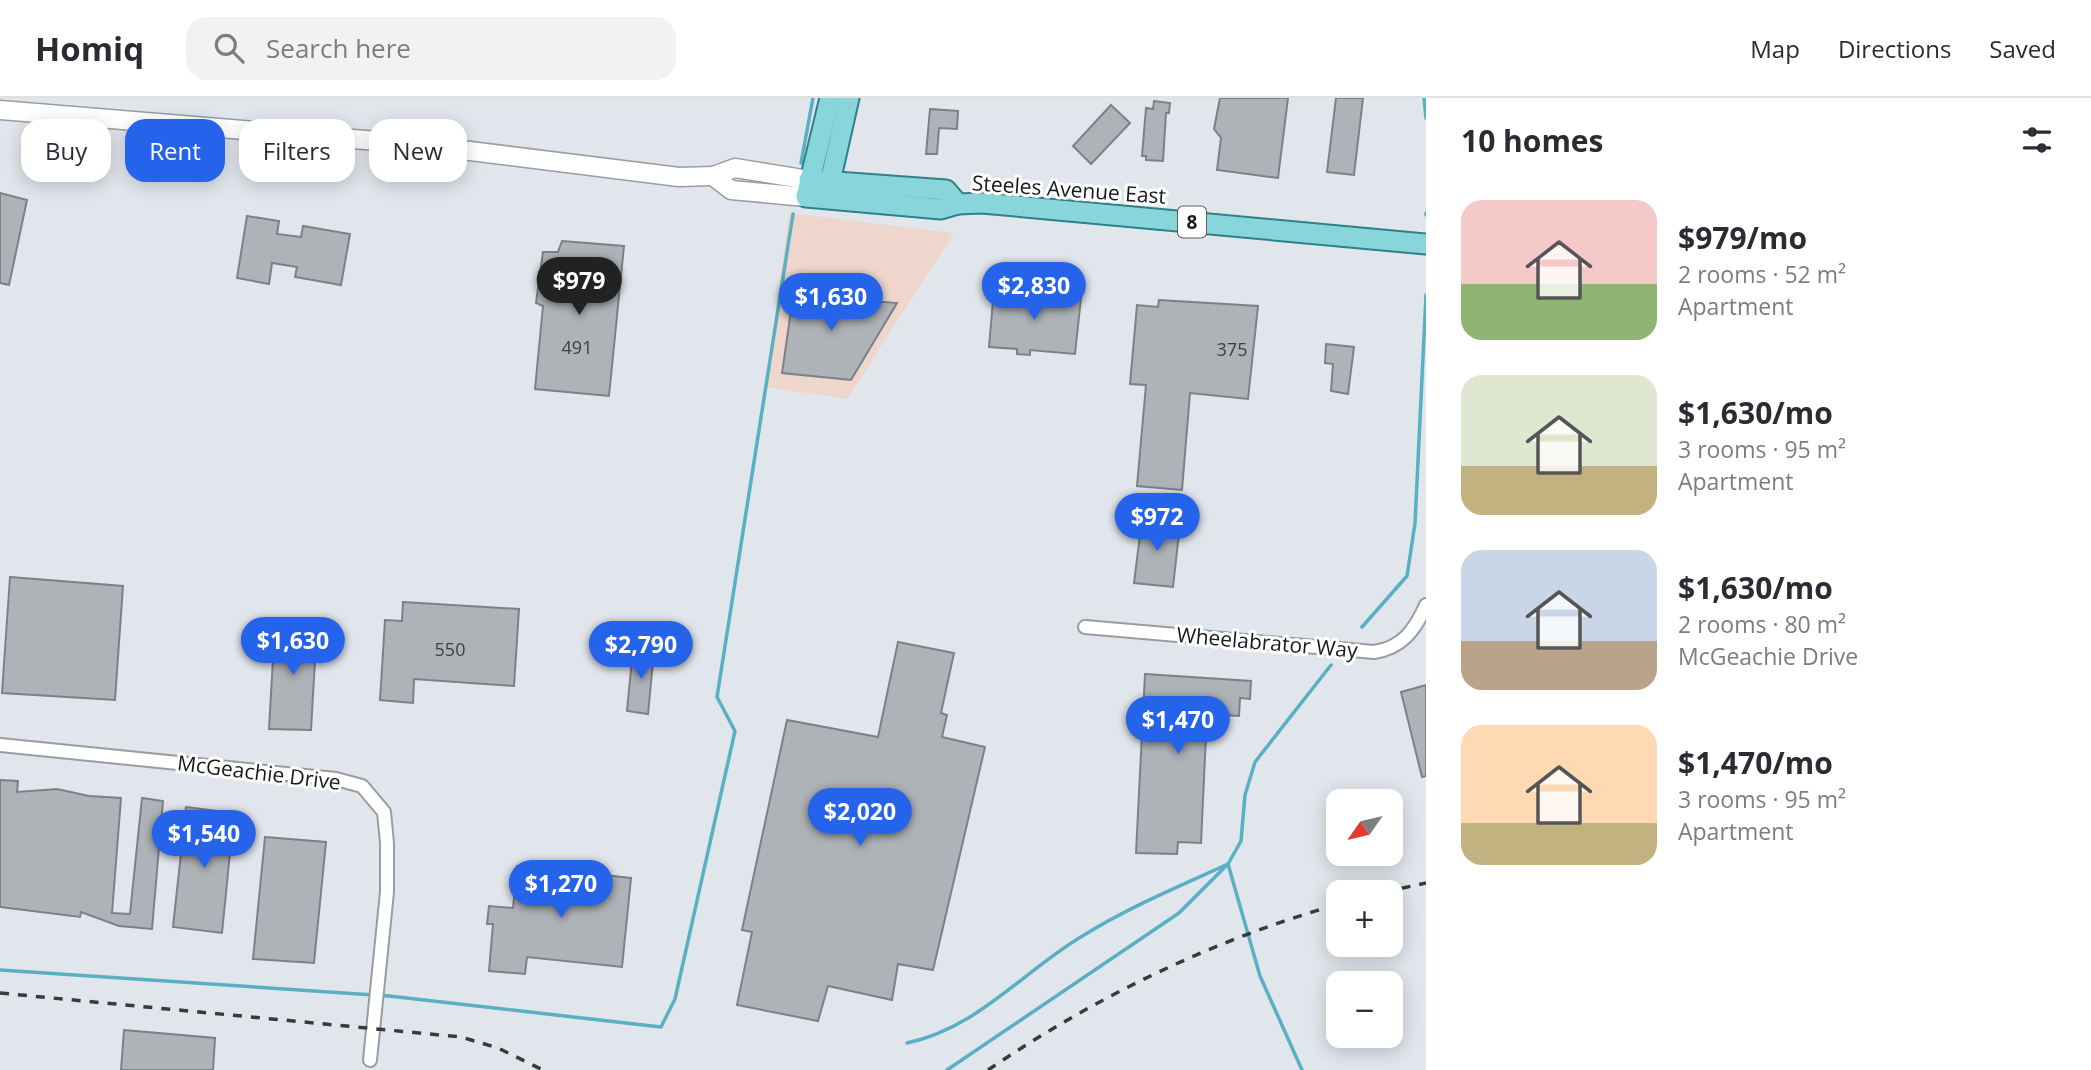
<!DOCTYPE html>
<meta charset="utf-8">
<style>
:root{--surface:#fff;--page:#f2f2f3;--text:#2b2b33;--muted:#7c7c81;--line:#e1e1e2;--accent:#2563eb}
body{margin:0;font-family:"Open Sans",sans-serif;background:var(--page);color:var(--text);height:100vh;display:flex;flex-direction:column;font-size:26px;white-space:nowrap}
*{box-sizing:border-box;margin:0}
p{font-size:23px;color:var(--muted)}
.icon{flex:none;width:38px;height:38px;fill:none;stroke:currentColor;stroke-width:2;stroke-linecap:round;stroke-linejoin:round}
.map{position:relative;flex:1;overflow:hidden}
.panel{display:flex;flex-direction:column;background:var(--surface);width:665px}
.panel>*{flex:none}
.hud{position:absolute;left:21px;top:21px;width:665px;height:63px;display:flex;gap:14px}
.needle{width:46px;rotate:236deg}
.tools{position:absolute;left:1326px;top:691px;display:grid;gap:14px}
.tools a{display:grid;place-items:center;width:77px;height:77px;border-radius:14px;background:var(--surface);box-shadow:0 4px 18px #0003;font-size:35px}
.price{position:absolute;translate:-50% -60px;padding:0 16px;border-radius:24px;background:var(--accent);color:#fff;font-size:23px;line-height:46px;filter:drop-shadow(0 2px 4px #0008)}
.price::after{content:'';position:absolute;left:50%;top:42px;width:21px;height:16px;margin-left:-10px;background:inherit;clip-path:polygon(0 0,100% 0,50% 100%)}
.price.on{background:#222;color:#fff}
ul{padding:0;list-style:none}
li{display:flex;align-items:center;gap:21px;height:175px;padding:0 35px}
li span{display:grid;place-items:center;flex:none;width:196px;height:140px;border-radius:21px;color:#555}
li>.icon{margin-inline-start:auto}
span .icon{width:84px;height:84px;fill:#fffc;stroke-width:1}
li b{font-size:30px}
h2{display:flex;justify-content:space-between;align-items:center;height:84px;padding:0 35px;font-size:30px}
.chip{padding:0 24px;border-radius:21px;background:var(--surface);box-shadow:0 4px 18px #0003;font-size:24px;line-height:63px}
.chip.on{background:var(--accent);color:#fff}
header{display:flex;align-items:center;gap:42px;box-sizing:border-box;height:98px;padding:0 35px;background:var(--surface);border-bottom:2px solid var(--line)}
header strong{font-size:33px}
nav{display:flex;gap:38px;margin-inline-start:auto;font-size:24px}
.search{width:490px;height:63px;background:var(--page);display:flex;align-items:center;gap:18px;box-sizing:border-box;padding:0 24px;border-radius:21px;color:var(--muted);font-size:26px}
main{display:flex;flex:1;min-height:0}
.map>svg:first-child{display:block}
.education{fill:#eed6cc}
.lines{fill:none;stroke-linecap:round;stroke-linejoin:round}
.stream{stroke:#59afc3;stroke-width:3.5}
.building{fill:#aeb3b8;stroke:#7d8187;stroke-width:2}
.street-casing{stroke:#989da2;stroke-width:16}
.secondary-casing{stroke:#989da2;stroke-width:21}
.primary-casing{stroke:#2d8188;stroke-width:23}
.street{stroke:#fff;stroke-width:12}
.secondary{stroke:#fff;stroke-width:18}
.primary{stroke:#88d5da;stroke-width:19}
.rail{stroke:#383a3c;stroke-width:3.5;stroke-dasharray:9 9;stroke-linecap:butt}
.labels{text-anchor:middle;stroke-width:6;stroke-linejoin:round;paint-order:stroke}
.number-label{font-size:18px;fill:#3e4042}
.shield{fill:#fff;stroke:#5d5e5f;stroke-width:2}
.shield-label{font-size:19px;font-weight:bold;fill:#18191b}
.street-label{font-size:21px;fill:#18191b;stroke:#fff}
</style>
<header>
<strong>Homiq</strong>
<div class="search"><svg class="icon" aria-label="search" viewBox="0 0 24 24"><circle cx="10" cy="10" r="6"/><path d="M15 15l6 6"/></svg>Search here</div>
<nav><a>Map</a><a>Directions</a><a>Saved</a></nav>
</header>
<main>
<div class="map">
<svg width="1426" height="972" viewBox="0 0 1426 972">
<rect width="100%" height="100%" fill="#e1e6ec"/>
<path class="education" d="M789,115L954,135L847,301L766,289Z"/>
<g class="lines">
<g class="stream">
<path d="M1424,0L1426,20"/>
<path d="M801,65L813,0"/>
<path d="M1426,117V115"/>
<path d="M1362,529L1407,478L1415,425L1426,197"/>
<path d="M0,872L389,898L661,929L675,901L735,633L717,599L793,116"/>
<path d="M907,945C978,930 1023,873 1084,837C1129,809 1180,788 1228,766L1241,743L1245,697L1255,664L1331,567"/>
<path d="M947,972L1179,815L1228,766L1260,878L1302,972"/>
</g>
</g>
<g class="building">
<path d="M1220,0H1288L1278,80L1217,72L1221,40L1214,31Z"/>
<path d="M1336,0H1363L1354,77L1327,74Z"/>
<path d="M1154,3L1170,5L1169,15H1166L1163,63L1146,62V58H1142L1146,10L1153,11Z"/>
<path d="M1111,7L1130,25L1091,66L1073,48Z"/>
<path d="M930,11L958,13L957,31L939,30L937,56H926Z"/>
<path d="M0,95L27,102L9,187L0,185Z"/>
<path d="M247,118L279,123L277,136L301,139L303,128L350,136L341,187L295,179L297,169L272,165L269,186L237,180Z"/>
<path d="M562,143L624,148L609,298L535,291L543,208L536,205L543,154H558Z"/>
<path d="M795,185L823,188L822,199L897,205L851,282L782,275Z"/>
<path d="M994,191L1081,200L1075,256L1030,252V257L1017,256V251L989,249Z"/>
<path d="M1159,202L1258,208L1248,301L1190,295L1182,392L1137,388L1146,287L1130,286L1137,207L1158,209Z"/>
<path d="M1326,246L1354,249L1348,296L1331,293L1333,266L1325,265Z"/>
<path d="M1142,421L1180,426L1173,489L1134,485Z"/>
<path d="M10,479L123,488L115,602L2,595Z"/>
<path d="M403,504L519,511L514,588L414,581L413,605L380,602L385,522L402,523Z"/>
<path d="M275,526L317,528L311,632L269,631Z"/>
<path d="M898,544L954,555L941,615L947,617L942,639L985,649L933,872L898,866L892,902L828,888L818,923L737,907L752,834L742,832L787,622L878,639Z"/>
<path d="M633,551L654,553L648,616L627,613Z"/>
<path d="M1145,576L1251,583L1250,601L1240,600L1239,618L1207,616L1201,745L1178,744L1177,756L1136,755Z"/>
<path d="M1426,587V678L1422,679L1401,594Z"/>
<path d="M0,682L18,683L17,694L57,691L89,698L121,700L112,815L130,816L142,700L163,703L152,831L119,828L81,814L80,819L0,809Z"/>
<path d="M186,709L234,715L222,835L173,829Z"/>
<path d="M265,739L326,744L314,865L253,861Z"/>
<path d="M517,768L631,780L622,869L527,859L525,876L489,873L493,826H487L489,808L513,810Z"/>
<path d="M124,932L215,940L213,972H121Z"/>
</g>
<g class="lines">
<g class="street-casing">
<g id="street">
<path d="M1085,529L1374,554C1402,550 1415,532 1426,507"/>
<path d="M0,647L336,681L362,688L384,714L387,745V794L370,962"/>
</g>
</g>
<g class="secondary-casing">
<g id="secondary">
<path d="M0,12L414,46L679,79L713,78L735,70L809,82"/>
<path d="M713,78L731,92L806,99"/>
</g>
</g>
<g class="primary-casing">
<g id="primary">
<path d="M830,0L806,99L941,111L958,106L982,105L1426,146"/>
<path d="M809,82L946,92L958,106"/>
<path d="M827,97L849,0"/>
</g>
</g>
<use href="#street" class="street"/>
<use href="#secondary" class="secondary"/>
<use href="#primary" class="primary"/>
<g class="rail">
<path d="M1384,794L1426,785"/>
<path d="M0,895L461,939L498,950L543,972"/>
<path d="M988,972C1097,898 1213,842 1339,806"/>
</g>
</g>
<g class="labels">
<g class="number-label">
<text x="577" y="256">491</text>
<text x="1232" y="258">375</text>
<text x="450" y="558">550</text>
</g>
<rect class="shield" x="1178" y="108.5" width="28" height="31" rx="5"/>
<g class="shield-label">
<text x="1192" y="131">8</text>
</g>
<g class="street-label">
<text transform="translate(1069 92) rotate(4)" y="7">Steeles Avenue East</text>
<text transform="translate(1267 545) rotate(5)" y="7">Wheelabrator Way</text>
<text transform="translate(259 675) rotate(7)" y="7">McGeachie Drive</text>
</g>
</g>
</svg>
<div class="tools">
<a><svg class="needle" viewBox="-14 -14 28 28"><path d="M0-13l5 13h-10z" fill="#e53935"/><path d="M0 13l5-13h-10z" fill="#7c7c81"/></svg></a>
<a>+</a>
<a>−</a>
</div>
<b class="price on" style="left:579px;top:219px">$979</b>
<b class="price" style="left:1034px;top:224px">$2,830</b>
<b class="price" style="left:831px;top:235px">$1,630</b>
<b class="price" style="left:1157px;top:455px">$972</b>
<b class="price" style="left:293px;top:579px">$1,630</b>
<b class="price" style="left:641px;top:583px">$2,790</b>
<b class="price" style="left:1178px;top:658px">$1,470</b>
<b class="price" style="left:860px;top:750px">$2,020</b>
<b class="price" style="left:204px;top:772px">$1,540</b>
<b class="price" style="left:561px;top:822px">$1,270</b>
<div class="hud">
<a class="chip">Buy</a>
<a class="chip on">Rent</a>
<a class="chip">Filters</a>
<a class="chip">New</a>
</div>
</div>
<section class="panel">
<h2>10 homes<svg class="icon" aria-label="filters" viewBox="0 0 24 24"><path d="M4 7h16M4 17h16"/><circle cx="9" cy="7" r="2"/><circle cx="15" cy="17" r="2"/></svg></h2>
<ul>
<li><span style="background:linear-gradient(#f6c9c9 60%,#8fb573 0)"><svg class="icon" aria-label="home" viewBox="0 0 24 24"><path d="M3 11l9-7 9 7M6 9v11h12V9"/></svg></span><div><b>$979/mo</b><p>2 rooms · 52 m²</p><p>Apartment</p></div></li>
<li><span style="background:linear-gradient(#dfe7d0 65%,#c2b280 0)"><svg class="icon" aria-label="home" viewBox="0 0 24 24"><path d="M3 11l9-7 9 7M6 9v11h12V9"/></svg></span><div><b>$1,630/mo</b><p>3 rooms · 95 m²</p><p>Apartment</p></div></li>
<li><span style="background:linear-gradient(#c9d6e8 65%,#b9a48a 0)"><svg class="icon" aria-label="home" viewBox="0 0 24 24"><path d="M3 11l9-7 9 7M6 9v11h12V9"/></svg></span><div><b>$1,630/mo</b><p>2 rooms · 80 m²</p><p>McGeachie Drive</p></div></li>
<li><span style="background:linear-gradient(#ffd9b3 70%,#c2b280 0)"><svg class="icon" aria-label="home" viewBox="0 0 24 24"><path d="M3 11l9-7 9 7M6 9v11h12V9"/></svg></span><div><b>$1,470/mo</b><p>3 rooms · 95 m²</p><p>Apartment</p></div></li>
</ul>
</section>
</main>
